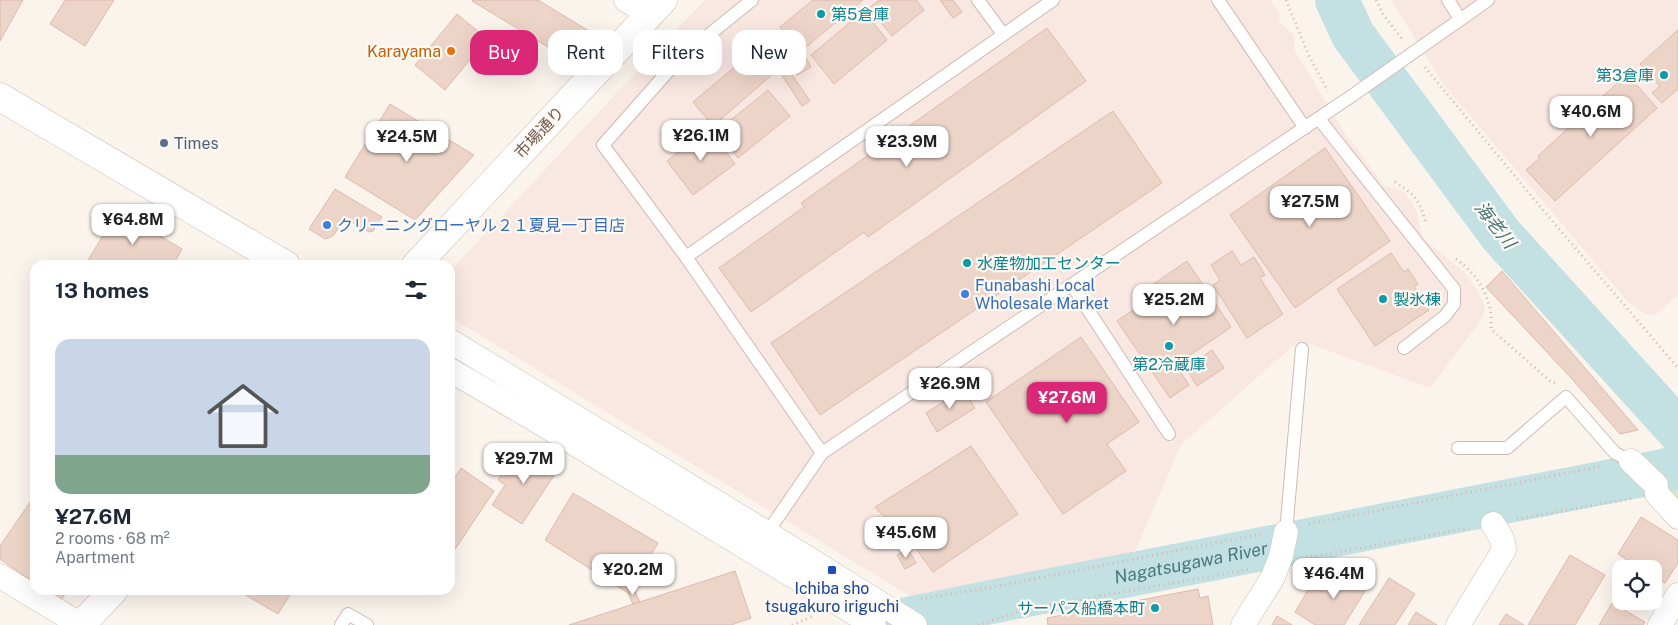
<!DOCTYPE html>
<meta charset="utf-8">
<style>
:root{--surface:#fff;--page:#f6f6f7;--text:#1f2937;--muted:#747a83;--accent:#db2777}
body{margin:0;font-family:"Public Sans","Noto Sans JP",sans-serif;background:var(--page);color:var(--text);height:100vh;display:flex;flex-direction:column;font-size:19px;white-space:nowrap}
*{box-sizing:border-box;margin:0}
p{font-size:16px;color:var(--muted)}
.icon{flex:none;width:28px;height:28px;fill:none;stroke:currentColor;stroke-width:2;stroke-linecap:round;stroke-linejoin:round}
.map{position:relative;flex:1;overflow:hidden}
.side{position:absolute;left:30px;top:260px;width:425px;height:335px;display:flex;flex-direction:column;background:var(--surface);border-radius:15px;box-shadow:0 5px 20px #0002}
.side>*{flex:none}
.banner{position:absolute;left:470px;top:30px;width:475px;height:45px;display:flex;gap:10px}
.tools{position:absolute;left:1612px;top:560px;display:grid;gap:10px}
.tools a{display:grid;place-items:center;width:50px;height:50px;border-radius:10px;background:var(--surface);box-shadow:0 5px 20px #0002;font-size:25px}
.price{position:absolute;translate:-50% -42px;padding:0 11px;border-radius:10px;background:#fff;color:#222;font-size:16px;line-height:32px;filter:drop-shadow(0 1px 2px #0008)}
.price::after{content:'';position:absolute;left:50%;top:30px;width:15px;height:11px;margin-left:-8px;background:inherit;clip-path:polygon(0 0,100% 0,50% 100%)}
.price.active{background:var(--accent);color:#fff}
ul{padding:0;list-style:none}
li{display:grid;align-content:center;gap:10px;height:265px;padding:0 25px}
li span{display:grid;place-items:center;height:155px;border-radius:15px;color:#555}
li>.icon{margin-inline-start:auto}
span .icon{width:90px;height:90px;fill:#fffc;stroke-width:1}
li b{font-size:21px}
h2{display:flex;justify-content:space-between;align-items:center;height:60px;padding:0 25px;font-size:21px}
.tag{padding:0 18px;border-radius:15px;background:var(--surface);box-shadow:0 5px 20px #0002;font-size:18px;line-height:45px}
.tag.active{background:var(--accent);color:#fff}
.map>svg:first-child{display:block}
.commercial{fill:#f9e7e2}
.green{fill:#d9e7cc}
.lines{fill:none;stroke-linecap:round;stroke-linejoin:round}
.river{stroke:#c3e1e3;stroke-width:44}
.building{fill:#edd4c8;stroke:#debaaa}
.service-casing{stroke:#ccbcb3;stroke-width:14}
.minor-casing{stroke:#ccbcb3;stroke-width:25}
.tertiary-casing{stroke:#ccbcb3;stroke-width:29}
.path{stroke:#d2b7aa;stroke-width:3;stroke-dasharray:1 4;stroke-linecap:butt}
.service{stroke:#fff;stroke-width:12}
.minor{stroke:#fff;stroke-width:24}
.tertiary{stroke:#fff;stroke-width:28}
.culture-dot{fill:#0f9aa8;stroke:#fdf9f3;stroke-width:2}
.food-dot{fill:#e8710a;stroke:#fdf9f3;stroke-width:2}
.service-dot{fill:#5c6f8a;stroke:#fdf9f3;stroke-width:2}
.shop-dot{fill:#3f7fe0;stroke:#fdf9f3;stroke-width:2}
.transit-dot{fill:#1a4fb4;stroke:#fdf9f3;stroke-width:2}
.labels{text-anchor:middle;stroke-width:4.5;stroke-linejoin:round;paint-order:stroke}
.culture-label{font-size:16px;fill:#0d838f;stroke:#fdf9f3;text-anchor:start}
.food-label{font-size:16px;fill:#c56008;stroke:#fdf9f3;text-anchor:end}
.street-label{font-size:16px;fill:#745b52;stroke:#fdf9f3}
.service-label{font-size:16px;fill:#4e5e75;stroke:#fdf9f3;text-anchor:start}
.shop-label{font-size:16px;fill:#366cbe;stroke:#fdf9f3;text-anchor:start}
.transit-label{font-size:16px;fill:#164399;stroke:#fdf9f3}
.water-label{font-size:18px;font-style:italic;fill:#4a797d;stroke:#fdf9f3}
</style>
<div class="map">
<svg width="1678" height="625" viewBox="0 0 1678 625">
<rect width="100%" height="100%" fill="#fbf4ed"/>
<g class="commercial">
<path d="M705,0H1271L1275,8L1280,13L1279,22L1294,35L1295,51L1345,133L1385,187L1394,188L1405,193L1414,205L1418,215L1420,230L1425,240L1464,272L1475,287L1483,301L1485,310L1480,322L1430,388L1310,344L1294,345L1181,445L1135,552L912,597L450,317V271L670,36Z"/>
<path d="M1391,0H1678V295L1657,314L1649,315L1642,312L1628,302L1444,85Z"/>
</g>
<path class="green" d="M1678,481V508L1671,500L1670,483Z"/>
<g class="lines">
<g class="river">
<path d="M1337,0L1353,35L1501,235L1678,430"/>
<path id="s1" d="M878,625L1011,598L1668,470L1678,465"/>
</g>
</g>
<g class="building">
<path d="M0,0H23L0,41Z"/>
<path d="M65,0H114L85,46L50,24Z"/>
<path d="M473,0H538L589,31L571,61L472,1Z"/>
<path d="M813,0H863L800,52L780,27Z"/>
<path d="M879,0H916L924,10L892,36L869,8Z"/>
<path d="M940,0H953L962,12L953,18Z"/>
<path d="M864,11L887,40L834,84L811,55Z"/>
<path d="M457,14L487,39L445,90L415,65Z"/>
<path d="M1047,28L1086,81L868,237L864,232L751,312L719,268L804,207L801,203Z"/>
<path d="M1678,30V89L1662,103L1652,93L1660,86L1640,64Z"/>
<path d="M762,44L781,67L713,126L693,102Z"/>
<path d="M804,55L811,67L797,75L791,64Z"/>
<path d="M788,69L810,101L802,106L781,74Z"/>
<path d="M1627,74L1657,108L1555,201L1526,170L1540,158L1538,156Z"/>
<path d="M768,90L790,116L738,158L717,131Z"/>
<path d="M390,104L474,155L415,220L345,177Z"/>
<path d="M1113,111L1162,183L820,415L771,343Z"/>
<path d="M708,129L735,164L693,195L667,161Z"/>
<path d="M1325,148L1390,241L1295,308L1230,215Z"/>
<path d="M335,189L382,217L373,231L369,232L345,218L333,236L325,239L309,229Z"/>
<path d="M118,211L182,249L173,265H85Z"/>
<path d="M1232,251L1241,265L1254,257L1265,275L1260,278L1283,314L1247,338L1213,285L1220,280L1211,265Z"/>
<path d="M1391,253L1404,272L1408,269L1418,284L1414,286L1429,310L1375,346L1337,289Z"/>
<path d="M1187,261L1231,327L1176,365L1189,385L1170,398L1117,321L1158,293L1152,285Z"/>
<path d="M1502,271L1638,430L1620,434L1572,379L1486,287Z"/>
<path d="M1081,337L1139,422L1107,444L1126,471L1063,514L986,402Z"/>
<path d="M1212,350L1224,368L1197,386L1186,368Z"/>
<path d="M963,389L975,408L937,432L926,413Z"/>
<path d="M971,446L1018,514L933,572L912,543L918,538L907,522L896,530L875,507Z"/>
<path d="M528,448L559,468L522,524L492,505L505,485L498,480L511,460L518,464Z"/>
<path d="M461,468L494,491L450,557V485Z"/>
<path d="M573,493L658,543L649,558L662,566L655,578H637L628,593L545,540Z"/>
<path d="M35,495V583L0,559V546Z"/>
<path d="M1641,517L1678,540V563L1665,583L1654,576V569H1641L1618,554Z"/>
<path d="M908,549L916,563L905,569L897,555Z"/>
<path d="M1570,555L1605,575L1575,625H1528Z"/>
<path d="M1351,567L1372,580L1344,625H1315L1295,612L1311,585L1322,592L1332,576L1341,583Z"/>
<path d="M735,571L751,618L731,625H569Z"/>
<path d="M1389,578L1415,594L1395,625H1359Z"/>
<path d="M632,586L640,602L633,604L628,593Z"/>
<path d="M1198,589L1200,598L1208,596L1213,625H1048L1047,618Z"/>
<path d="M46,590H68L61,600Z"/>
<path d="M237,590H293L278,614Z"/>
<path d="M1612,603L1645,622L1643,625H1599Z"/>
<path d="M1416,612L1437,625H1408Z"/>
<path d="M1506,614L1524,625H1499Z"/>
<path d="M1277,616L1292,625H1272Z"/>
</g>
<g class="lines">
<g class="service-casing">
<g id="service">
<path d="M978,0L1003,34"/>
<path d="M1053,0L686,257L822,453L1353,95L1488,0"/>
<path d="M1218,0L1305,128"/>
<path d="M1448,0L1460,19"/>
<path d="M1319,119L1454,289V304L1445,316L1404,348"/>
<path d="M686,257L603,145L679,59L752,0"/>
<path d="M1072,285L1169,434"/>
<path d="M1458,448H1507L1566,397L1615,453L1631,461"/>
<path d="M1286,532L1302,349"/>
<path d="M767,533L822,453"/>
<path d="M341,625L348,614L367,625"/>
</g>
</g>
<g class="minor-casing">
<g id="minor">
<path d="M626,0L649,14"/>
<path d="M450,341L767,533L915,625"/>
<path d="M450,370L529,416L874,625"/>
<path d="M1631,461L1656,485L1657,494L1678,517"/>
<path d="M0,576L81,625"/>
<path d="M1243,625L1273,577L1281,556L1286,532"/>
<path d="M1458,625L1504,550L1502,539L1493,524"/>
<path d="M1660,625L1678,595"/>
</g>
</g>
<g class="tertiary-casing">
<g id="tertiary">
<path d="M0,97L286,265"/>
<path d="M416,265L663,0"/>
<path d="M81,625L114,590"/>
</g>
</g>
<g class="path">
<path d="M1286,0L1309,56L1328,91"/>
<path d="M1376,0L1383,14L1402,39"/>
<path d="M1425,67L1537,203L1678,368"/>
<path d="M1395,182C1413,193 1420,200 1425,221"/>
<path d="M1456,259C1472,270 1484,286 1489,305C1492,312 1491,321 1491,329L1551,382L1555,383"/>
<path d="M1517,519L1634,498"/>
<path d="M1309,524L1602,466"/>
<path d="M1306,558L1469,528"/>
<path d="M921,599L1004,585L1261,534"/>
<path d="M792,625L813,616"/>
<path d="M978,625L1023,610L1251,569"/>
</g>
<use href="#service" class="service"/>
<use href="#minor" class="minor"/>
<use href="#tertiary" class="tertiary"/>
</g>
<g class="culture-dot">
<circle cx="821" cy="14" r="5"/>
<circle cx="1664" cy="75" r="5"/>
<circle cx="967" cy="263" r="5"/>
<circle cx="1383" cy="299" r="5"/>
<circle cx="1169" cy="346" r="5"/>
<circle cx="1155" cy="608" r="5"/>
</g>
<circle class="food-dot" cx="451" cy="51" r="5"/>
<circle class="service-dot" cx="164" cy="143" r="5"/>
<g class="shop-dot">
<circle cx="327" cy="225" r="5"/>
<circle cx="965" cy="294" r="5"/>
</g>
<rect class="transit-dot" x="827" y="565" width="10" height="10" rx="2.5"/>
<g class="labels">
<g class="culture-label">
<text x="831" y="20">第5倉庫</text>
<text x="1654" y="81" text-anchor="end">第3倉庫</text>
<text x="977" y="269">水産物加工センター</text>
<text x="1393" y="305">製氷棟</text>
<text x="1169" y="370" text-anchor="middle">第2冷蔵庫</text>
<text x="1145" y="614" text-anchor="end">サーパス船橋本町</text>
</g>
<g class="food-label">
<text x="441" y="57">Karayama</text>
</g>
<g class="street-label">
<text transform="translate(539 132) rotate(-47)" y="6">市場通り</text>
</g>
<g class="service-label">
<text x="174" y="149">Times</text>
</g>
<g class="shop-label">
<text x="337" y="231">クリーニングローヤル２１夏見一丁目店</text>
<text x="975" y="291">Funabashi Local<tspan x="975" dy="18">Wholesale Market</tspan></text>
</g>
<g class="transit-label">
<text x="832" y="594">Ichiba sho<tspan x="832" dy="18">tsugakuro iriguchi</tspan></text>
</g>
<g class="water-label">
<text transform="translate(1495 225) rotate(52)" y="6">海老川</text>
<text dy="6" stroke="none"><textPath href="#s1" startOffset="319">Nagatsugawa River</textPath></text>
</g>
</g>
</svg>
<div class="tools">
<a><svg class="icon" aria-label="locate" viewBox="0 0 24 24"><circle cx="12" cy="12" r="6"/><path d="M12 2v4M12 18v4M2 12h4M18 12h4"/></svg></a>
</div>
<b class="price" style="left:1591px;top:138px">¥40.6M</b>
<b class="price" style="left:701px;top:162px">¥26.1M</b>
<b class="price" style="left:407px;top:163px">¥24.5M</b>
<b class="price" style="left:907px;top:168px">¥23.9M</b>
<b class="price" style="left:1310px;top:228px">¥27.5M</b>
<b class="price" style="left:133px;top:246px">¥64.8M</b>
<b class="price" style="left:1174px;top:326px">¥25.2M</b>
<b class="price" style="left:950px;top:410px">¥26.9M</b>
<b class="price active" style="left:1067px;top:424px">¥27.6M</b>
<b class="price" style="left:524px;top:485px">¥29.7M</b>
<b class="price" style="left:906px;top:559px">¥45.6M</b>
<b class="price" style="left:633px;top:596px">¥20.2M</b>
<b class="price" style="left:1334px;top:600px">¥46.4M</b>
<div class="banner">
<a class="tag active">Buy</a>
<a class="tag">Rent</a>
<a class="tag">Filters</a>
<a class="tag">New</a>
</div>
<section class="side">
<h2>13 homes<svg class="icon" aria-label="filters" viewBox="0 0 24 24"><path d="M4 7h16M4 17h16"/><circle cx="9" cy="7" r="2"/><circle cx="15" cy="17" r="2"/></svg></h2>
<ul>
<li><span style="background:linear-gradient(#c9d6e8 75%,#7fa58c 0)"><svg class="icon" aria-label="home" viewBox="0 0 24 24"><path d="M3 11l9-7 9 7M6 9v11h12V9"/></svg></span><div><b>¥27.6M</b><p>2 rooms · 68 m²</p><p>Apartment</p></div></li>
</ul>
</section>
</div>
